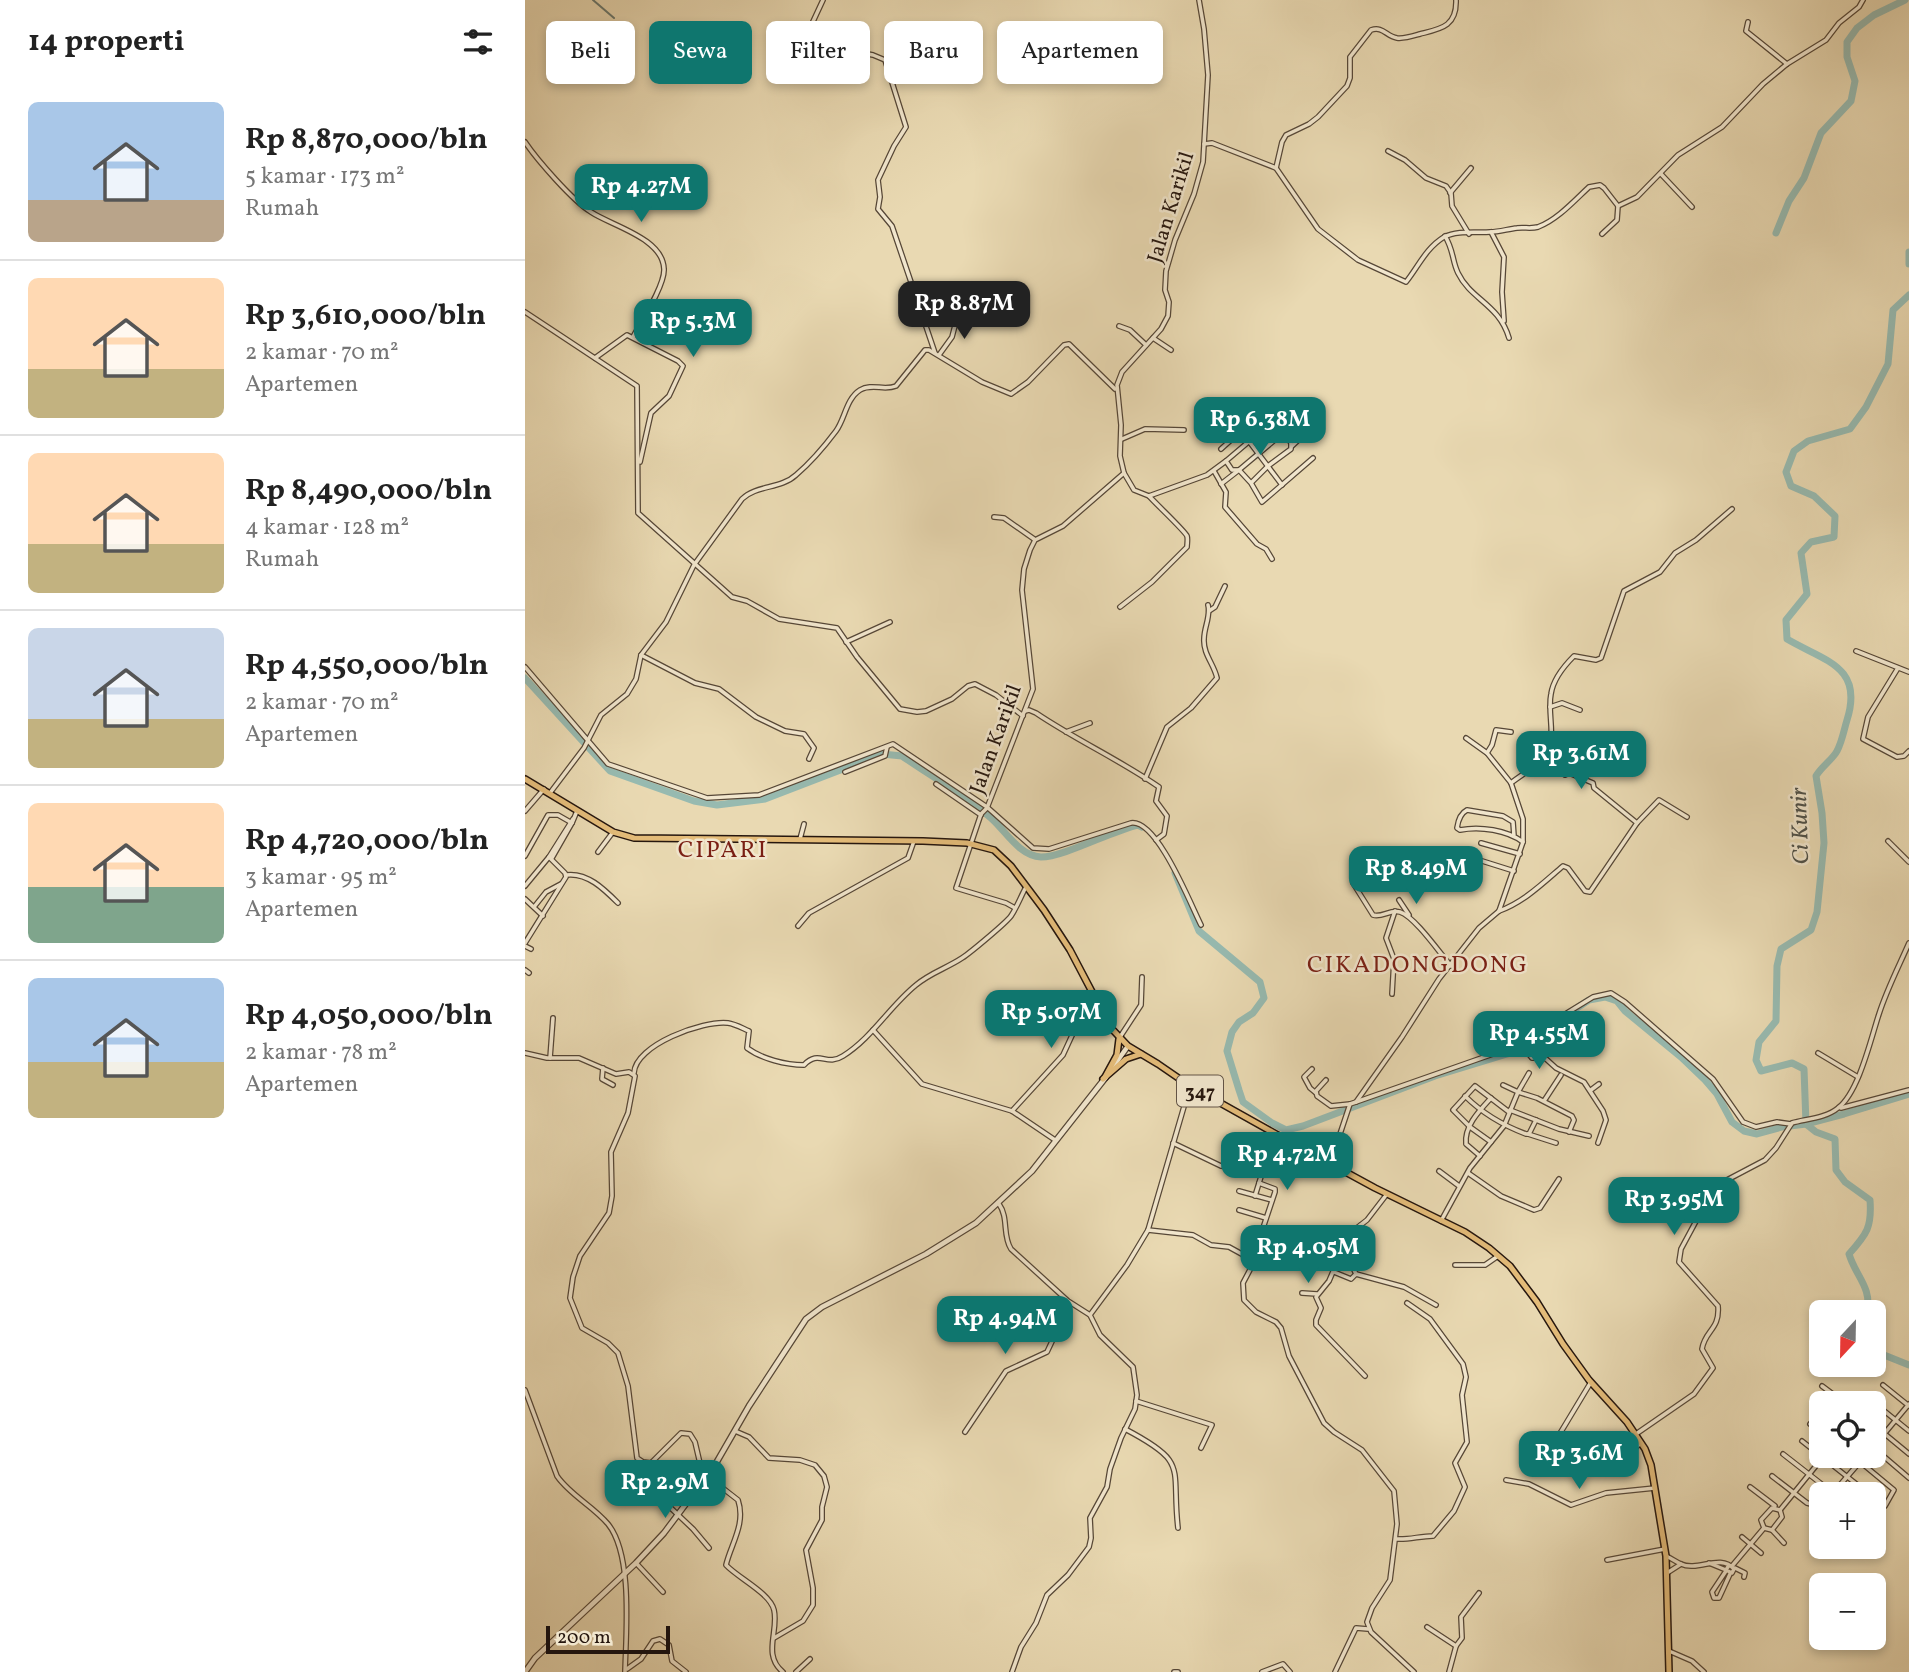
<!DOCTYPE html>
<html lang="id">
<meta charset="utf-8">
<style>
:root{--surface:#fff;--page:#f6f6f6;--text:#222;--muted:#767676;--line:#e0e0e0;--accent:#0f766e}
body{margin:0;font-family:Vollkorn,serif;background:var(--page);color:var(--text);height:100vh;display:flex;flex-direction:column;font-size:26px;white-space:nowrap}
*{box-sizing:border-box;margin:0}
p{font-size:23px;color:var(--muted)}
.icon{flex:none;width:38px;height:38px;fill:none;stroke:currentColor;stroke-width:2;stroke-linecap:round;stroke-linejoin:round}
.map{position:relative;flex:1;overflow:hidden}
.side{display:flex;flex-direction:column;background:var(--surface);width:525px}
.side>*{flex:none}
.top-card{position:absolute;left:21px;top:21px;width:665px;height:63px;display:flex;gap:14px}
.needle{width:46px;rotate:202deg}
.buttons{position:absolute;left:1284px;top:1300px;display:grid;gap:14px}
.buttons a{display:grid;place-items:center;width:77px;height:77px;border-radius:10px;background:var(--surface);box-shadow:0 4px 10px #0003;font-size:35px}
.scale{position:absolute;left:21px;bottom:18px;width:124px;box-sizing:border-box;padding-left:7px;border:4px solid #25160e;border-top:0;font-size:19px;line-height:24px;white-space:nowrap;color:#25160e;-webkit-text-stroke:5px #f1e6cd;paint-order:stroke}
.price{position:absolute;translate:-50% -60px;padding:0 16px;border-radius:14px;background:var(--accent);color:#fff;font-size:23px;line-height:46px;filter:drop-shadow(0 2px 4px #0008)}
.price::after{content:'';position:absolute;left:50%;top:42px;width:21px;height:16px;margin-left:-10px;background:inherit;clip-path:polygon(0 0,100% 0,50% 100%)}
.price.selected{background:#222;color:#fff}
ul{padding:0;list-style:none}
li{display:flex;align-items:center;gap:21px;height:175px;padding:0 28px}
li+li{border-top:2px solid var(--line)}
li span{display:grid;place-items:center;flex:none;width:196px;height:140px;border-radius:10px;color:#555}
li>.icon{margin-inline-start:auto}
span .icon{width:84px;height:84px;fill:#fffc;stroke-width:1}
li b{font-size:30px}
h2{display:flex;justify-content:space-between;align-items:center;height:84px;padding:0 28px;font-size:30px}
.chip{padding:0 24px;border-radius:10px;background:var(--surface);box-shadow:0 4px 10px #0003;font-size:24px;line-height:63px}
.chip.selected{background:var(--accent);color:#fff}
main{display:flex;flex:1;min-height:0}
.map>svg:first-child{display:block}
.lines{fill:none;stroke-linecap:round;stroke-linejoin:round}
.stream{stroke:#69786f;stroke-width:2}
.river{stroke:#97bab0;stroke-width:7}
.minor-casing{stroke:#564737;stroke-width:6}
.tertiary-casing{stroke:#564737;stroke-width:7}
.primary-casing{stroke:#25160e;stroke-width:8}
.minor{stroke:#f1e6cd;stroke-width:3.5}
.tertiary{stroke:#f1e6cd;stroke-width:4.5}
.primary{stroke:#e4bc79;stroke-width:5}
.labels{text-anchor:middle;stroke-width:5;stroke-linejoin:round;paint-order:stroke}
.shield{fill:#f1e6cd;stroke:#625447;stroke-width:2}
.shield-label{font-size:19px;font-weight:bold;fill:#25160e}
.street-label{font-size:21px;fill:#25160e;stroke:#f1e6cd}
.water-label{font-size:23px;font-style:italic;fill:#4d4f47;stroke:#f1e6cd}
.quarter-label{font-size:24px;letter-spacing:2px;fill:#7a1f14;stroke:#f1e6cd}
</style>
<main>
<section class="side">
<h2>14 properti<svg class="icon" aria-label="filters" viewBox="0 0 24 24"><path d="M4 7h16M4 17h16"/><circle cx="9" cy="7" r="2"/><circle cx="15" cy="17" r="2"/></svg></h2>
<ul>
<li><span style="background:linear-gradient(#a9c7e8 70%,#b9a48a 0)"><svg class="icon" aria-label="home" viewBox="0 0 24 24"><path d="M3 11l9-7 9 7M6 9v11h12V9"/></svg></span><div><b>Rp 8,870,000/bln</b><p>5 kamar · 173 m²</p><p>Rumah</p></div></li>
<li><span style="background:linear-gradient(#ffd9b3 65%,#c2b280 0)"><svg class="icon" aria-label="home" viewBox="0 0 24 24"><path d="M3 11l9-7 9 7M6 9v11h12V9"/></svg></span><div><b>Rp 3,610,000/bln</b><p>2 kamar · 70 m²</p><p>Apartemen</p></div></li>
<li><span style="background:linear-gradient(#ffd9b3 65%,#c2b280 0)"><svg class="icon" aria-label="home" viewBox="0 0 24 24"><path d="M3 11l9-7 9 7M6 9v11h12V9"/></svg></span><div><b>Rp 8,490,000/bln</b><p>4 kamar · 128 m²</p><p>Rumah</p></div></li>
<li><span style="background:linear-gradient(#c9d6e8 65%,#c2b280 0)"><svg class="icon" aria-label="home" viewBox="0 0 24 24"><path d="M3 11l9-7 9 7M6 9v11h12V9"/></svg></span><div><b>Rp 4,550,000/bln</b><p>2 kamar · 70 m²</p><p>Apartemen</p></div></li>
<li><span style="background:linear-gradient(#ffd9b3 60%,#7fa58c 0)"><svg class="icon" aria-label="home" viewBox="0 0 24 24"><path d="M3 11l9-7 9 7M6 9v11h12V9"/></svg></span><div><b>Rp 4,720,000/bln</b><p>3 kamar · 95 m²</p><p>Apartemen</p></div></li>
<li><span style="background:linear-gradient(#a9c7e8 60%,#c2b280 0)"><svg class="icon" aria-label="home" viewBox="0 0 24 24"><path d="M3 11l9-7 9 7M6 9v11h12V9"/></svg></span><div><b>Rp 4,050,000/bln</b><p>2 kamar · 78 m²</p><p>Apartemen</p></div></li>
</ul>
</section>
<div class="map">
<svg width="1384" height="1672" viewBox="0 0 1384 1672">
<rect width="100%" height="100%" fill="#e9d9b2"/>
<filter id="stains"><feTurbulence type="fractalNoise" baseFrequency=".00286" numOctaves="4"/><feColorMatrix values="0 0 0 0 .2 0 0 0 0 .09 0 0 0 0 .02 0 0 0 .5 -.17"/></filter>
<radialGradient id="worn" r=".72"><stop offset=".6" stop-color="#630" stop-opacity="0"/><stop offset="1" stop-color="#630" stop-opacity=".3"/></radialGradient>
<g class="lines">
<path class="stream" d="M68,0L89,18"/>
<g class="river">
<path d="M1251,233L1264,201L1279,178L1296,133L1326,101L1330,81L1322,57V42L1332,28L1349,15L1380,0"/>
<path d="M1384,252V264"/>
<path d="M0,678L85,771L169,801L192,805L240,799L357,754L377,756C406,776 439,795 466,818C480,830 494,856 516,857C539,857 586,831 613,825L617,827"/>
<path d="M650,873L674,931L735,982L739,998L728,1013L714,1022L707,1032L702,1051L714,1090L718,1102L747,1123L761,1130L778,1126L910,1076L982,1054L1064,1000L1080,997L1092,1001L1100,1011L1156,1057L1180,1080L1192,1094L1207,1122L1219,1131L1232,1134L1257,1127L1281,1124L1319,1114L1384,1094"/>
<path d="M1342,1312C1347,1287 1331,1277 1324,1254C1342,1234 1347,1227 1345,1200L1320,1182L1311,1170L1310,1139L1291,1132L1281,1124L1279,1069L1267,1063L1236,1071L1231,1060L1234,1042L1251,1021L1252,966L1256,949L1286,930L1292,912L1299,843L1297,813L1291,776C1297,766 1308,759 1312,751C1317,742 1319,730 1322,720C1339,666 1299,661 1262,639L1261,620L1282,594L1276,553L1286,542L1309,537L1310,516L1289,496L1266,486L1261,472L1269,451L1283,441L1325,429L1341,407L1363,364L1368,310L1384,295"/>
<path d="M1349,1346L1359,1355L1384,1365"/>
</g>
<g class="minor-casing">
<g id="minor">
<path d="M298,0L285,28L286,35L306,47L348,55L360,60L381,127L369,146L353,180L355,197L353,209L367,226L410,353"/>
<path d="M1223,22L1221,31L1262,64"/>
<path d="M0,142C12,160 48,201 66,212C87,226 138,238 139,269C140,285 116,322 108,337"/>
<path d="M679,144L687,143L751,168L793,229L833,260L881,282C893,267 901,248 919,237C932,230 951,233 965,232C974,232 983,229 992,228C999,227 1006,229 1013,227C1032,220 1049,201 1064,187L1075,185L1079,188L1093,206L1112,197L1153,155L1197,127L1238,84L1262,64L1301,40L1314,23L1334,7L1338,0"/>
<path d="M863,151L880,160L901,178L921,186L926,193L927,206L944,234"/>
<path d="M751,168L757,142L761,135L784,124L793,117L822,86L825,78V57L846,30C858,26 861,36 872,38C879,39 888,36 895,34C915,29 932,27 931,0"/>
<path d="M1136,174L1167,207"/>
<path d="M925,193L946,168"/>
<path d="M966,232L979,257L977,292L979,321"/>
<path d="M1077,234L1092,220L1093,206"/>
<path d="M920,236C929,251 927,261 933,273C946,300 974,304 984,338"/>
<path d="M0,312L112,386L113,513L207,597L222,601L254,619L312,628L332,657L375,709L392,712L401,711L427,699L443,686L450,684L471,695L498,716"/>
<path d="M594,326L605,330L621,345"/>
<path d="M628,338L646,350"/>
<path d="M414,355L427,337L433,314"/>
<path d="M70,358L102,335L153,361L158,366L144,396L126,413L115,462"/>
<path d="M730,404C737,415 749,423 758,433L714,470H707L701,461L748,421"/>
<path d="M692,433L704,422L717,432L757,485"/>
<path d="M597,439L620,429L659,430"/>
<path d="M767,446L783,431"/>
<path d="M696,449L736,413"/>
<path d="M689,471L701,492L700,507L732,544L741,549L747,559"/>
<path d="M599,473L609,490L624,496L682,475L701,461"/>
<path d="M727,482L743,466L766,449V443L758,433"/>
<path d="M696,484L714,470L726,483L737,502L788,458"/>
<path d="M469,517L479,518L509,539"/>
<path d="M595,607L627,582L662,547C662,544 663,539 662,536C660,531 631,504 624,496"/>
<path d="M684,611L690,607L700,586"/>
<path d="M321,642L365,622"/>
<path d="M1331,651L1384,672"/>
<path d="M116,655L170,683L194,689L231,717L260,731L279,734L289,748L284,759"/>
<path d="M0,667L83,764L182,798L234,795L368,744L462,807L508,848L524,849L606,823C632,819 665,903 676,925"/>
<path d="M1373,668L1343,717L1338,739L1372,757L1379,756L1384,751"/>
<path d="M1025,707L1037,703L1055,710"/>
<path d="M500,711L504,710L511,713C551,740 595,760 634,787L631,801L642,816L639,834L631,840"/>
<path d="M541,732L565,723"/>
<path d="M962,753L967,745L971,730L986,732"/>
<path d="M1021,754L1024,763L1040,775L1044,773L1068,783L1069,788L1112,823"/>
<path d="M320,772L360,756L362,747"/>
<path d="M620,779L642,727L666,708L692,678C689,664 678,654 679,639C679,627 686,616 683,605"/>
<path d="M986,783C997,774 1013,766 1021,755C1032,738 1022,713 1026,694C1028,680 1039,666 1049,656L1071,660L1076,658L1099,591L1135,572L1150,553L1171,540L1207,509"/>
<path d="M411,784L456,815"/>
<path d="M25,793L59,748L76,715L102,694L111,679L116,655L141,622L169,565L217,499C231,485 256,489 271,475C285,463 299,447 311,431C320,419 321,399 335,390C347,383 359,391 371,386L400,350H404L457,382L486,394L503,382L539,345L544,344L590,389"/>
<path d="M0,811L19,789"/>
<path d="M989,836L988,822L978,816L942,810C936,813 933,821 932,828L935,830C955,826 982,830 998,842"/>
<path d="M275,839L279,824"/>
<path d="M1363,841L1384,862"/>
<path d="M956,843L995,854"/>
<path d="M73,852L88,832"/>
<path d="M0,856L23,815H33L47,823"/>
<path d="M27,858L47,823L52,811"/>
<path d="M954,860L989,871"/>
<path d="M41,875C62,872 79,889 93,903"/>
<path d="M828,883L848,915C857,918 865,909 875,912C890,917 914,952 926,966"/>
<path d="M0,886L24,857L48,819"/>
<path d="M0,899L18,916"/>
<path d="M874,900L884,915"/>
<path d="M9,907L21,892L36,884"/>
<path d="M490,908L481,903L431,888L456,814L462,808L508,689L497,590L499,569L505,550L510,540L538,526L599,473L595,456L596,425L592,385L597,372L636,329L643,316L644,302L640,290L641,271L650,240L669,194L678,162L683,75L679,29L674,0"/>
<path d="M974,911C999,902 1018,883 1038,866L1043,868L1060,891L1065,892L1112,823L1134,800L1162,817"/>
<path d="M273,926L284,913L383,858L389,841"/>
<path d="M0,943L41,877L40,873L24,857"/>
<path d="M0,946L6,949"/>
<path d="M0,970L4,973"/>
<path d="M867,994L869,959L861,938L870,911"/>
<path d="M348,1030L397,1084L487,1111L530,1140"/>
<path d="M595,1037L616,1005L617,977"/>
<path d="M994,1042L1007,1058H1020L1031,1068L1059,1082L1078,1111L1081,1120L1073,1143"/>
<path d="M0,1053L22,1058H54L91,1074L104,1072L110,1076L103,1113L86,1152L87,1196L84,1213L55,1256L48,1277L45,1298L57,1328L83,1343L93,1353L103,1386L112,1458L118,1462L126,1463L156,1433L165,1434L170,1442L177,1472L213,1500C221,1524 206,1544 201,1565C213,1578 245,1593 249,1610C254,1631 237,1655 258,1672"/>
<path d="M1293,1053L1333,1077"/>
<path d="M25,1058L28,1018"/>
<path d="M78,1068L77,1079L88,1085"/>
<path d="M787,1069L779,1077L785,1088L791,1093"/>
<path d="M109,1073C110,1045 178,1020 203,1023C210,1024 217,1028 224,1031L222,1048C237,1059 261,1065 279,1065C294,1049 301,1067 318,1056C347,1038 364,1007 391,985C405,973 422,968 437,958C445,953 482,922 486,916C492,907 496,896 501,887"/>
<path d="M801,1080L791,1091L792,1096L806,1106L825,1104"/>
<path d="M978,1085L993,1092"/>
<path d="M1066,1090L1074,1084"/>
<path d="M993,1092L1004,1073"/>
<path d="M940,1096C958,1114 977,1125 1001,1134H1004L1011,1120"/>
<path d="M1019,1101L1036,1075"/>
<path d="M831,1102L985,1048L1068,997L1086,993L1100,1002L1188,1079L1218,1122L1231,1127L1252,1122L1266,1124"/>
<path d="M1316,1108L1384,1090"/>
<path d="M985,1110L1034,1129L1064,1136"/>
<path d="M487,1111L538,1055L567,992"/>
<path d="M1003,1134L1031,1143"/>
<path d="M716,1136L773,1167"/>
<path d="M966,1142L945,1127L928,1110L950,1086L984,1112"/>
<path d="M648,1143L696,1166"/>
<path d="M732,1145L721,1165L736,1174"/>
<path d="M955,1156L941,1144C939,1126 955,1110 966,1098"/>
<path d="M805,1164L825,1104L831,1102L877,1037L914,979L954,928L974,911L998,842V819L986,783L962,753L941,738"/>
<path d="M914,1171L934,1186"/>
<path d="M943,1173L976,1196L1009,1210L1015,1208L1034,1179"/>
<path d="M714,1191L747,1200"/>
<path d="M730,1196L734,1183"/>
<path d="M474,1204C484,1218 477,1235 486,1249L543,1301L565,1315"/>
<path d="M714,1210L741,1218"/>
<path d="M916,1221L945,1168L979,1126L993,1092L1012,1098L1047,1116L1049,1120L1044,1132"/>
<path d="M623,1230L668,1235L686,1245L704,1247L724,1258L727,1266L718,1283L719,1300L731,1312L751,1322L756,1328L764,1356L799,1423L809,1432L837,1450L869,1491L872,1524L865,1580L847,1608L842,1622L846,1632L889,1672"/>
<path d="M736,1234L750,1192V1189L734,1183L738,1170L757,1139"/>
<path d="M930,1265H960L973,1256"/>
<path d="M809,1272L826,1279L831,1274L879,1287L911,1305"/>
<path d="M831,1274L828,1268L839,1239L836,1225"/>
<path d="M777,1293L792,1294"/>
<path d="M840,1376L791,1325V1320L796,1308L791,1297L804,1281L824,1234L842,1220L862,1194"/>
<path d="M1358,1385L1384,1406"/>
<path d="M1297,1386L1321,1404"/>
<path d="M0,1390L32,1476C45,1495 68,1506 83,1524C108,1555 101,1632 100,1672"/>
<path d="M611,1401L687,1425L676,1448"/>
<path d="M1342,1404L1347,1401L1384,1431"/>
<path d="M1290,1405L1297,1411"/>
<path d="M1285,1424L1297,1433"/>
<path d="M1349,1425L1384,1454"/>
<path d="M600,1429C665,1463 646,1466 653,1528"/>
<path d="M210,1431L224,1437L244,1458L275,1460L290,1465L299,1476L302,1487L297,1507V1520L281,1550L288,1588V1605L278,1621L249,1638"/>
<path d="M440,1432L481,1371L522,1352L545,1303"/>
<path d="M1111,1434L1169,1394L1188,1368L1177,1349C1180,1330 1195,1330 1193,1306L1154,1262L1156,1249L1177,1210L1195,1192L1202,1180L1240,1160L1251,1148L1267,1123C1281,1119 1301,1118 1313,1108C1334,1092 1346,1038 1354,1014C1362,989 1374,966 1384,943"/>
<path d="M1277,1441L1344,1494"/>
<path d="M1349,1446L1384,1404"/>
<path d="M1349,1448L1384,1478"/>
<path d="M1025,1450L1066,1382"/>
<path d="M1258,1454L1308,1493L1340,1456"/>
<path d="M1328,1456L1369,1490L1360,1506L1349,1499"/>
<path d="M1091,1464L1116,1443"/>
<path d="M112,1476L168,1529L184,1548"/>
<path d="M1247,1476L1282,1503L1297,1507"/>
<path d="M981,1480L1004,1484L1046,1505L1081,1493L1130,1488"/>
<path d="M108,1481L124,1464"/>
<path d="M1225,1487L1250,1506"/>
<path d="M1239,1528L1247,1530L1257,1517L1255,1510"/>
<path d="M1247,1530L1259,1543"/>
<path d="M1217,1537L1236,1553"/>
<path d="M871,1539C884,1540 895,1536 908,1536L929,1511L940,1487L930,1463L942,1442L937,1395L941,1377L938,1364L905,1319L882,1303"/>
<path d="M1141,1556C1146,1558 1151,1562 1156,1564C1173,1572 1195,1553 1209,1569L1207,1573L1201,1570L1204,1565"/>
<path d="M1082,1560L1140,1549"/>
<path d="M111,1563L138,1592"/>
<path d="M1184,1563L1201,1570"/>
<path d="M1207,1566L1239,1528L1236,1520L1247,1508L1255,1510L1299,1456"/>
<path d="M1210,1568L1220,1573L1219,1577"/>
<path d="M1201,1571L1187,1592L1189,1598H1194L1205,1574"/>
<path d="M1142,1573L1156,1564"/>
<path d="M902,1627L931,1646"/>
<path d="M1144,1651L1167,1661L1179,1672"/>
<path d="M102,1669L116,1659L128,1641L135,1639L144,1645L147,1661L161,1672"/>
<path d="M271,1672L285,1659"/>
<path d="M487,1672L496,1647L511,1623L522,1595L543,1575L564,1547L566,1538L565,1518L582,1487L585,1469L596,1438L610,1409L612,1395L608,1367L575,1335L565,1315L602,1265L623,1230L665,1086"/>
<path d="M649,1672H653"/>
<path d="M737,1672L758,1664L765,1672"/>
<path d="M810,1672L831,1628L843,1629"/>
<path d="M924,1672L931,1646L937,1638L936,1617L954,1593"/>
</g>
</g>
<g class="tertiary-casing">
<g id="tertiary">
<path d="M588,1067L603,1046"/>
<path d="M0,1672L10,1658L111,1563L139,1533L190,1465L224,1406L281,1319L297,1307L401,1254L451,1223L507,1171L581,1077"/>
</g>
</g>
<g class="primary-casing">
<g id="primary">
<path d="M0,779L88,832L109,838L398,841L442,843L469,850L486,866L519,910L545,950L586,1028L603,1046L633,1064L665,1086L758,1138L850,1188L940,1232L964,1248L985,1266L1012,1302L1038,1344L1064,1380L1102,1422L1120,1449L1126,1465L1141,1556L1144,1672"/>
<path d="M580,1077L592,1055L594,1039"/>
<path d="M578,1079L601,1059L616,1054"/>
</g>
</g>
<use href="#minor" class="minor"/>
<use href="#tertiary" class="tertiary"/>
<use href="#primary" class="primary"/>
</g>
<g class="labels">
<rect class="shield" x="652" y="1075.5" width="46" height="31" rx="5"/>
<g class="shield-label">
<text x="675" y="1098">347</text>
</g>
<g class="street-label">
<text transform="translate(645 207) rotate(-73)" y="7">Jalan Karikil</text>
<text transform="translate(470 739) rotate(-70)" y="7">Jalan Karikil</text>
</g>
<g class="water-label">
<text transform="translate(1274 826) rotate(-92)" y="8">Ci Kunir</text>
</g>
<g class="quarter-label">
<text x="198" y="857">CIPARI</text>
<text x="893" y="972">CIKADONGDONG</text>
</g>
</g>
<rect width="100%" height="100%" filter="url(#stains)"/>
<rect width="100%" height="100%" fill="url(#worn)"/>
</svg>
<div class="buttons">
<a><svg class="needle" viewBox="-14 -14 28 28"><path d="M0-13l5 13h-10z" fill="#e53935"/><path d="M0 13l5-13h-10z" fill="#767676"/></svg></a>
<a><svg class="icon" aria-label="locate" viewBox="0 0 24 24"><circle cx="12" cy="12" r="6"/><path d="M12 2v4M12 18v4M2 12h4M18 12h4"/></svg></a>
<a>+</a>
<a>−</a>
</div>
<div class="scale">200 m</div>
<b class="price" style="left:116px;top:224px">Rp 4.27M</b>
<b class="price selected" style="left:439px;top:341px">Rp 8.87M</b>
<b class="price" style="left:168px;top:359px">Rp 5.3M</b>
<b class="price" style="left:735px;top:457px">Rp 6.38M</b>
<b class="price" style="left:1056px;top:791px">Rp 3.61M</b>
<b class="price" style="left:891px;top:906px">Rp 8.49M</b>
<b class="price" style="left:526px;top:1050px">Rp 5.07M</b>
<b class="price" style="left:1014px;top:1071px">Rp 4.55M</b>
<b class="price" style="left:762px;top:1192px">Rp 4.72M</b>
<b class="price" style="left:1149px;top:1237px">Rp 3.95M</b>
<b class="price" style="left:783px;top:1285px">Rp 4.05M</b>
<b class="price" style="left:480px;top:1356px">Rp 4.94M</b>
<b class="price" style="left:1054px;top:1491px">Rp 3.6M</b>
<b class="price" style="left:140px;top:1520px">Rp 2.9M</b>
<div class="top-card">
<a class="chip">Beli</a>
<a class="chip selected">Sewa</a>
<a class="chip">Filter</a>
<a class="chip">Baru</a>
<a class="chip">Apartemen</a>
</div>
</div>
</main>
